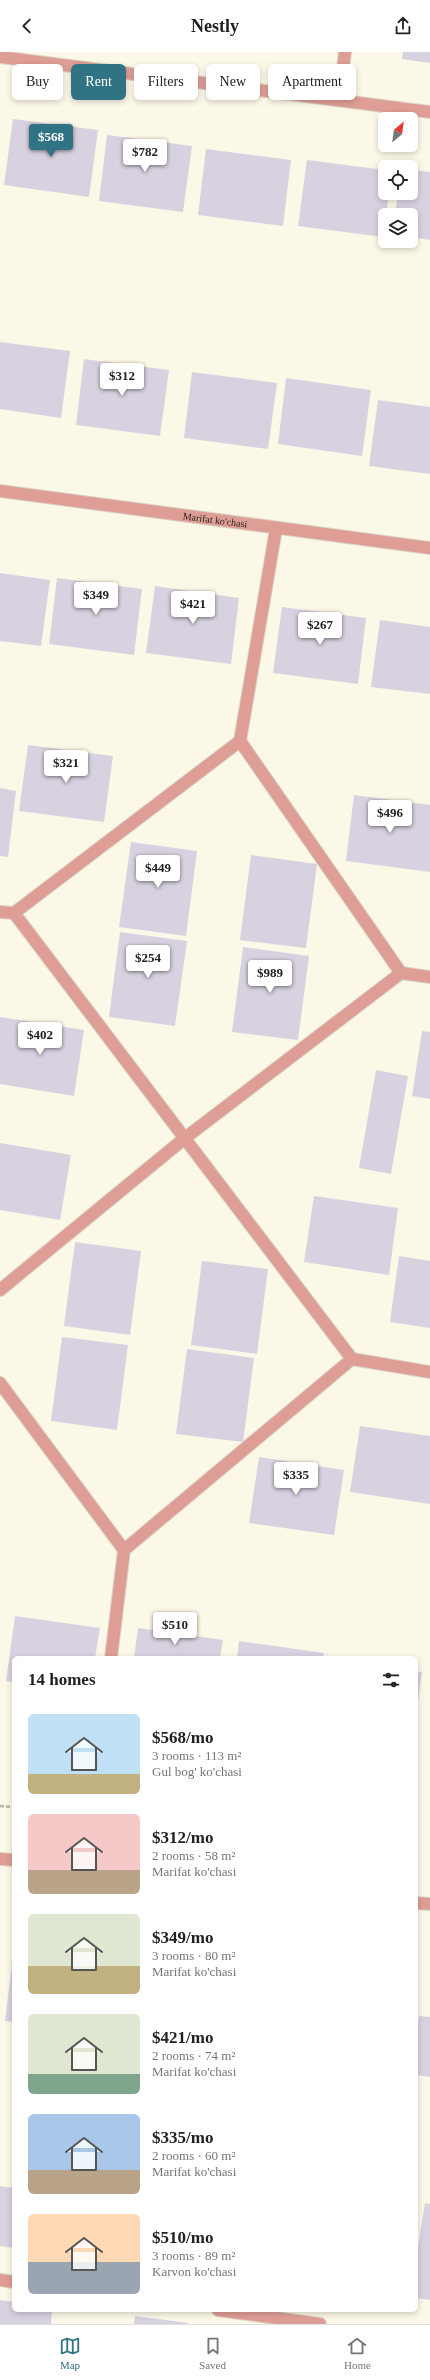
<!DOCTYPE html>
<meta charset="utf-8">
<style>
:root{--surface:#fff;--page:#f6f6f6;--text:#222;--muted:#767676;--line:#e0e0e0;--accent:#307384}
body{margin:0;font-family:"Times New Roman",serif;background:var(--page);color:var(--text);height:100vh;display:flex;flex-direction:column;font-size:15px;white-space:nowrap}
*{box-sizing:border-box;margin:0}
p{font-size:13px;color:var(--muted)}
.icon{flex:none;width:22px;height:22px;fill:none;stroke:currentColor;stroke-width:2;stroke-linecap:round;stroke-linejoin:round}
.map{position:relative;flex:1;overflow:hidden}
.side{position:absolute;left:12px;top:1604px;width:406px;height:656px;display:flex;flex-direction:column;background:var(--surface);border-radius:6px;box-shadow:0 2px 6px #0003}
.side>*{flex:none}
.top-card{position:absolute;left:12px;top:12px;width:406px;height:36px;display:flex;gap:8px}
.needle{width:26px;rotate:29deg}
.controls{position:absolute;left:378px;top:60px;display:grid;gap:8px}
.controls a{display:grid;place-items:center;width:40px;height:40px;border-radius:6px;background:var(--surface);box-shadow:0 2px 6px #0003;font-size:20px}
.price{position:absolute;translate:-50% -34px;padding:0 9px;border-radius:4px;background:#fff;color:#222;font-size:13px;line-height:26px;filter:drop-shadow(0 1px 2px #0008)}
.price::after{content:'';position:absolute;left:50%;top:24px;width:12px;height:9px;margin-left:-6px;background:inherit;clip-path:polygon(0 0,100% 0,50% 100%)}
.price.on{background:var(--accent);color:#fff}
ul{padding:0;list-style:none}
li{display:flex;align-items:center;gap:12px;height:100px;padding:0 16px}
li span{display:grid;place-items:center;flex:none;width:112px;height:80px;border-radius:6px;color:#555}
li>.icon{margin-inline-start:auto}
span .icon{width:48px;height:48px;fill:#fffc;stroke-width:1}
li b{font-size:17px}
h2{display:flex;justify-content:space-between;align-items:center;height:48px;padding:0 16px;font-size:17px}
.chip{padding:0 14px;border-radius:6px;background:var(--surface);box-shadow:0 2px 6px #0003;font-size:14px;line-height:36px}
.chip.on{background:var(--accent);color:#fff}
header{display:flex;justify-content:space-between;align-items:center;height:52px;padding:0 16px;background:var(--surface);font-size:18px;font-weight:800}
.menu{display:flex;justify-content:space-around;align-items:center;height:56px;border-top:1px solid var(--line);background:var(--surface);font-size:11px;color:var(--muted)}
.menu a{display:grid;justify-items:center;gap:2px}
.menu .on{color:var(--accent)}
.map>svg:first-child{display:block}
.building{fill:#d8d2e0}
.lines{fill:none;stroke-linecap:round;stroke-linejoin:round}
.minor-casing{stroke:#d9d5c7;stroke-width:14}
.path{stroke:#b6b3a7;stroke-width:2.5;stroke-dasharray:4 2;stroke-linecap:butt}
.minor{stroke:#df9e95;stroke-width:12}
.labels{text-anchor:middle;stroke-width:3;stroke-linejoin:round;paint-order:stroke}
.street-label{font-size:10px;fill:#211f1a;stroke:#fcf8e8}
</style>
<header><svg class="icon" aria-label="back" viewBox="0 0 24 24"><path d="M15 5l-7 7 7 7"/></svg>Nestly<svg class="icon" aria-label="share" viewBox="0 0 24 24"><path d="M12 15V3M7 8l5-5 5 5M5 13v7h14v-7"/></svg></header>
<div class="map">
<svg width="430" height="2272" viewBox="0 0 430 2272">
<rect width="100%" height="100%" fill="#fcf8e8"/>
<g class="building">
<path d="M403,0H430V11L402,7Z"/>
<path d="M13,67L98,78L89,145L4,133Z"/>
<path d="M107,83L192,94L183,160L99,149Z"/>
<path d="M206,97L291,108L283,174L198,163Z"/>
<path d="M307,108L385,118V141H389L383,185L298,174Z"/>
<path d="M411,118L430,120V188L411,185V163H395L398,141H411Z"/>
<path d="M0,290L70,299L61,366L0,357Z"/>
<path d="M84,307L169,318L160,384L76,373Z"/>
<path d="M192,320L277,331L268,397L184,386Z"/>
<path d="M286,326L371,338L362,404L278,392Z"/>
<path d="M378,348L430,355V422L369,414Z"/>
<path d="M0,521L50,528L41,594L0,589Z"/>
<path d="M57,526L142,537L134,603L49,592Z"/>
<path d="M155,534L239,546L231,612L146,601Z"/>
<path d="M282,555L366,566L358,632L273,621Z"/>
<path d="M380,568L430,575V642L371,635Z"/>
<path d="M28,693L113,704L104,770L19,759Z"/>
<path d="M0,736L16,739L8,805L0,804Z"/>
<path d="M354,743L430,753V820L346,809Z"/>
<path d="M131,790L197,799L186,884L119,875Z"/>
<path d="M251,803L317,812L306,896L240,888Z"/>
<path d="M120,880L187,889L175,974L109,965Z"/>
<path d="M243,895L309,904L298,988L232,980Z"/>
<path d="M0,965L84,978L74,1044L0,1032Z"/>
<path d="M422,979L430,980V1047L412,1044Z"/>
<path d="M376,1018L408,1024L391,1122L359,1116Z"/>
<path d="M0,1091L71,1103L60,1168L0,1158Z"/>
<path d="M314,1144L398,1156L389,1223L304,1210Z"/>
<path d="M75,1190L141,1199L130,1283L64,1274Z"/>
<path d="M399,1204L430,1209V1276L390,1270Z"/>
<path d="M202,1209L268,1217L257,1302L191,1293Z"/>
<path d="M62,1285L128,1293L117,1378L51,1369Z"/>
<path d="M187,1297L254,1306L243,1390L176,1382Z"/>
<path d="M360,1374L430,1384V1452L350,1440Z"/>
<path d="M259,1405L344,1418L334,1483L249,1471Z"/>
<path d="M15,1564L100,1576L95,1606H14V1630L6,1629Z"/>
<path d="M138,1576L223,1588L220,1606H134Z"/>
<path d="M239,1589L324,1601L323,1606H237Z"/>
<path d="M416,1619L422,1620L417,1657H416Z"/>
<path d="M12,1911H14V1970L5,1969Z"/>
<path d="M419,1964L430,1965V2025L416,2023V1988Z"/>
<path d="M0,2134L14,2136V2196L0,2194Z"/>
<path d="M425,2151L430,2152V2248L416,2246V2208Z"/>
<path d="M0,2248L14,2250V2258H52L51,2272H0Z"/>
<path d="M135,2264L188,2271V2272H134Z"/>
</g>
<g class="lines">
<g class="minor-casing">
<g id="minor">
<path d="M0,5L430,60"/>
<path d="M339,48L345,0"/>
<path id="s1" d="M0,439L430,496"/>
<path d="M240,689L401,921"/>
<path d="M0,860L14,861"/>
<path d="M14,861L352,1307"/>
<path d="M14,861L240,689L276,477"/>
<path d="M401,921L430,925"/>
<path d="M0,1238L185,1086L401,921"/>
<path d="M352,1307L430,1320"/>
<path d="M0,1331L124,1498"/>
<path d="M111,1606L124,1498L352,1307"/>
<path d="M0,1807L14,1808"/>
<path d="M416,1851L430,1852"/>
<path d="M0,2228L14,2230"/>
<path d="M218,2258L320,2272"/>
</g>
</g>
<path class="path" d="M0,1754L14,1755"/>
<use href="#minor" class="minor"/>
</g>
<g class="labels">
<g class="street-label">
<text dy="4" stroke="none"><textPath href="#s1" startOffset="217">Marifat ko'chasi</textPath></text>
</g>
</g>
</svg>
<div class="controls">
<a><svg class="needle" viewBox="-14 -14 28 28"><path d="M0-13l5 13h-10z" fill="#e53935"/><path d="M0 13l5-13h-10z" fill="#767676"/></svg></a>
<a><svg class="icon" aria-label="locate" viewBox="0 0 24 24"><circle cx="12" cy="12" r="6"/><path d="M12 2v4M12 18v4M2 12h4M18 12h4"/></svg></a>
<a><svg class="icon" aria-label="layers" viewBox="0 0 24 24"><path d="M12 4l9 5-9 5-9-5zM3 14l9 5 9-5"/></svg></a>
</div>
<b class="price on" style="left:51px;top:106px">$568</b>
<b class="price" style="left:145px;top:121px">$782</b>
<b class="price" style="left:122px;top:345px">$312</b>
<b class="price" style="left:96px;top:564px">$349</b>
<b class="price" style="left:193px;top:573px">$421</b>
<b class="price" style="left:320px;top:594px">$267</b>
<b class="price" style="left:66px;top:732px">$321</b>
<b class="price" style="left:390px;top:782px">$496</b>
<b class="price" style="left:158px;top:837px">$449</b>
<b class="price" style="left:148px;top:927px">$254</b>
<b class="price" style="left:270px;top:942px">$989</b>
<b class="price" style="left:40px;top:1004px">$402</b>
<b class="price" style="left:296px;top:1444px">$335</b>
<b class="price" style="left:175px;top:1594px">$510</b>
<div class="top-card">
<a class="chip">Buy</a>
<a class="chip on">Rent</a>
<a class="chip">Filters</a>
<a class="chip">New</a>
<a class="chip">Apartment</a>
</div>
<section class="side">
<h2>14 homes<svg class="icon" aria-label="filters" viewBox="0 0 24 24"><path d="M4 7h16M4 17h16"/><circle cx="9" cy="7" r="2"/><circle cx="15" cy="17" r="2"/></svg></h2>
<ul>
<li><span style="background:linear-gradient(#bfe0f5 75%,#c2b280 0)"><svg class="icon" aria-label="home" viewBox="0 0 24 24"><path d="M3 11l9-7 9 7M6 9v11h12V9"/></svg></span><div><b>$568/mo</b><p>3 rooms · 113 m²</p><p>Gul bog' ko'chasi</p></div></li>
<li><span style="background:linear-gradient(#f6c9c9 70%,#b9a48a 0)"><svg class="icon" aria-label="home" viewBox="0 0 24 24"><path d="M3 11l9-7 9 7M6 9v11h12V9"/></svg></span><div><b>$312/mo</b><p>2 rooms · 58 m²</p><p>Marifat ko'chasi</p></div></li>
<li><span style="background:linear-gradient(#dfe7d0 65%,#c2b280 0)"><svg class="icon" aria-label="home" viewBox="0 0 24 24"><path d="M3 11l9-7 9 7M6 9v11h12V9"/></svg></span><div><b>$349/mo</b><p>3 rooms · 80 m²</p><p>Marifat ko'chasi</p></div></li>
<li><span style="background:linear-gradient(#dfe7d0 75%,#7fa58c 0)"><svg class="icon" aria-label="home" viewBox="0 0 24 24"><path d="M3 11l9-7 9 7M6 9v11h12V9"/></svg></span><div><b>$421/mo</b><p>2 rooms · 74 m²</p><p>Marifat ko'chasi</p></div></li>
<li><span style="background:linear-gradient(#a9c7e8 70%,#b9a48a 0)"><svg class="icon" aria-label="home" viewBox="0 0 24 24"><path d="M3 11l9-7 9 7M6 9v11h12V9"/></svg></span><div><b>$335/mo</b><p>2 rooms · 60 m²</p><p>Marifat ko'chasi</p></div></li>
<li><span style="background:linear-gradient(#ffd9b3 60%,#9aa5b1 0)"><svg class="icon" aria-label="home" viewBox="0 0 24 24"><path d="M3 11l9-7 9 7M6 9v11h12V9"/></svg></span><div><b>$510/mo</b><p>3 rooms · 89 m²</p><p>Karvon ko'chasi</p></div></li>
</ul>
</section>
</div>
<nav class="menu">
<a class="on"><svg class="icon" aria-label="map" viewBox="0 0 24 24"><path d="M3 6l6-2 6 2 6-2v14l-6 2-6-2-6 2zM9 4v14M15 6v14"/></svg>Map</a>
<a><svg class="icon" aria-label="saved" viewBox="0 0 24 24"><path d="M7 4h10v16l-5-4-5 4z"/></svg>Saved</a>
<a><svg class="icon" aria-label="home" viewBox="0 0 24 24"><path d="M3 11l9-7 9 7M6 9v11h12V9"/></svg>Home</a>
</nav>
